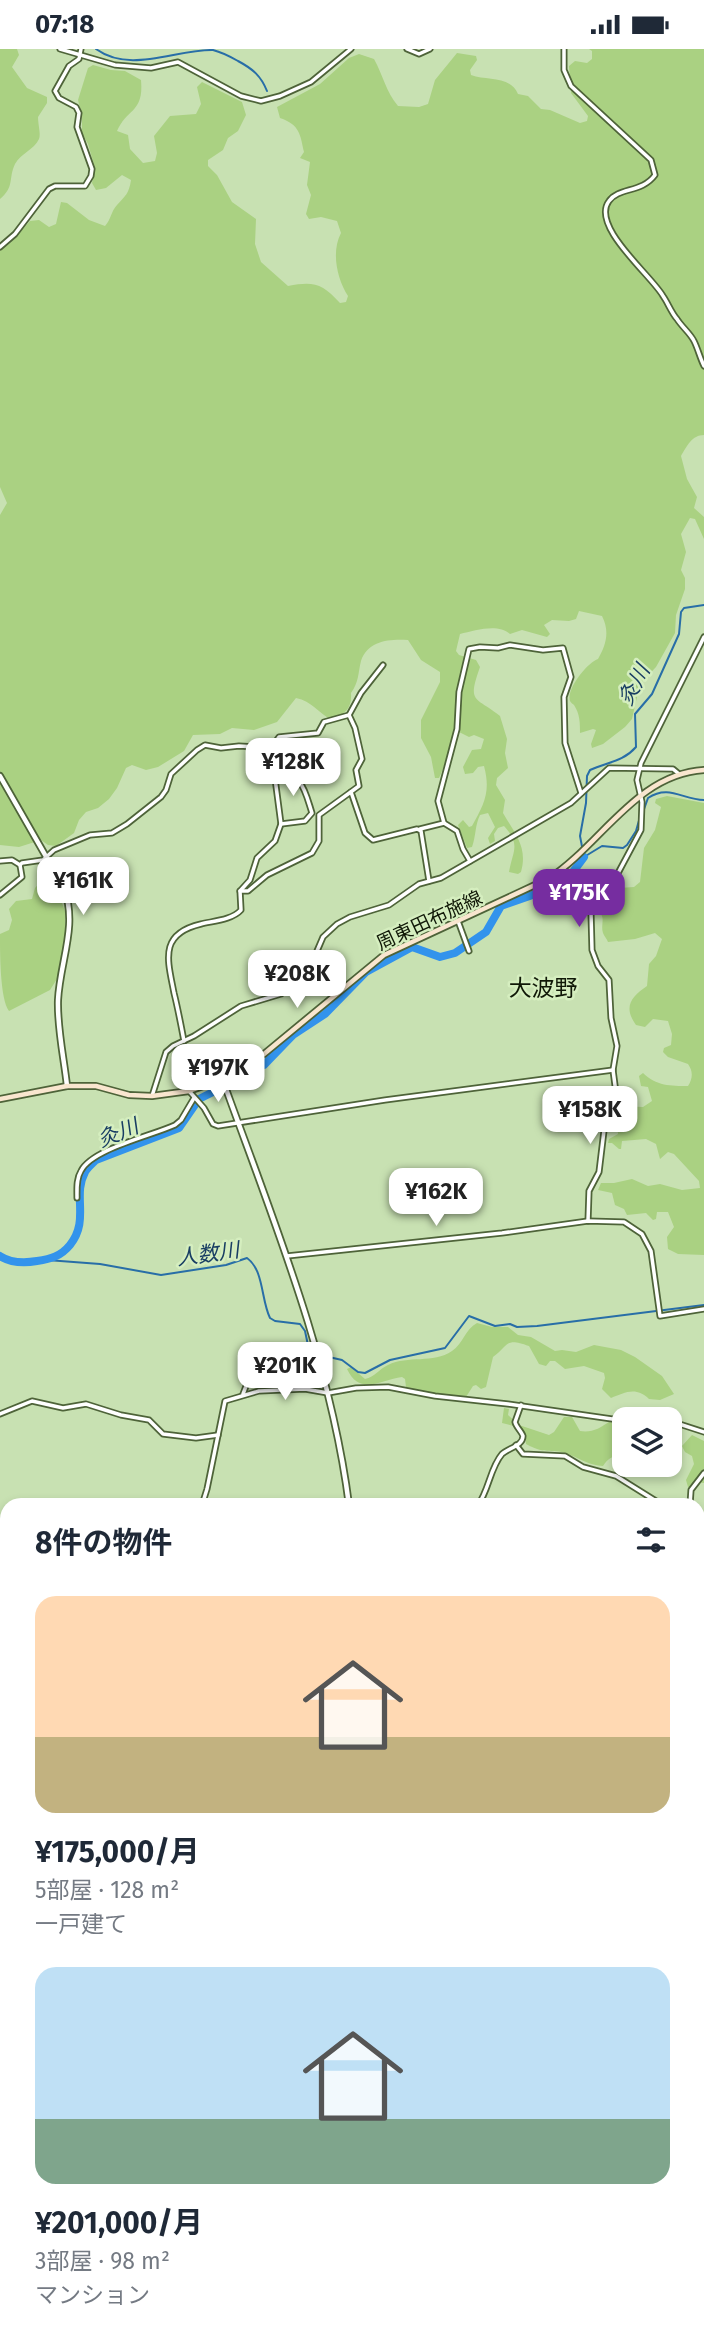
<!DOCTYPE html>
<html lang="ja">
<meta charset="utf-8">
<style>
:root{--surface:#fff;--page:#f6f6f7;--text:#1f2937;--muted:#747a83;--accent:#762da0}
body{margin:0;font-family:"Fira Sans","Noto Sans JP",sans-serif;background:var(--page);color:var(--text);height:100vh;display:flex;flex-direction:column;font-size:26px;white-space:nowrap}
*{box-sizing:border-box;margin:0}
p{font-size:23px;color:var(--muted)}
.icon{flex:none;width:38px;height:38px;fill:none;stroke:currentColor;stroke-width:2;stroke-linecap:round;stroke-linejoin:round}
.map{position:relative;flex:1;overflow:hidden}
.details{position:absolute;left:0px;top:1449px;width:705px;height:842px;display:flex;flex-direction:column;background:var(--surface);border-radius:21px 21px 0 0;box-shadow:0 4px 10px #0003}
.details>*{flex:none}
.buttons{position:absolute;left:612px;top:1358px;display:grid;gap:14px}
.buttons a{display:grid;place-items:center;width:70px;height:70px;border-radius:14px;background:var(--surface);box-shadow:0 4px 10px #0003;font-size:35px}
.price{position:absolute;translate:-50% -60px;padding:0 16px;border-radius:14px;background:#fff;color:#222;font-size:23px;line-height:46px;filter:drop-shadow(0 2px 4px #0008)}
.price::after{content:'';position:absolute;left:50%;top:42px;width:21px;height:16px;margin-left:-10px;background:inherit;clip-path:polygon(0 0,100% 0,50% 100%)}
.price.current{background:var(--accent);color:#fff}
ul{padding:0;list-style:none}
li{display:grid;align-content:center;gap:14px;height:371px;padding:0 35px}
li span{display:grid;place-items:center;height:217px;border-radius:21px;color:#555}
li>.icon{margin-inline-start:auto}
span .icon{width:126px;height:126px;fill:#fffc;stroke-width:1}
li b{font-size:30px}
h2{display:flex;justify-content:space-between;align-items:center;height:84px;padding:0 35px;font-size:30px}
.status{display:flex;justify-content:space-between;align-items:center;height:49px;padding:0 35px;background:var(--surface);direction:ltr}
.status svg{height:19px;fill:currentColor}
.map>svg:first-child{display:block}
.green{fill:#aad182}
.water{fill:#3293ec;stroke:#286ea7;stroke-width:2}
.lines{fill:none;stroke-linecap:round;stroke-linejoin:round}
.stream{stroke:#286ea7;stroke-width:2}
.river{stroke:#3293ec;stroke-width:8}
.minor-casing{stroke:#4e6339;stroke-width:7}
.tertiary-casing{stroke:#4e6339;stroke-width:8}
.secondary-casing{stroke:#4e6339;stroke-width:8}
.primary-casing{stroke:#fff;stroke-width:9}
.minor{stroke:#fff;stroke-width:3.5}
.tertiary{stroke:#fff;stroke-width:4.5}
.secondary{stroke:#f9e6cf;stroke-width:4.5}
.primary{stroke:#f2cd9f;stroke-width:5}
.rail{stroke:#6e7f5e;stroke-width:2;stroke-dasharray:12 12;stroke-linecap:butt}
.labels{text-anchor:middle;stroke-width:5;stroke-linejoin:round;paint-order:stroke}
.street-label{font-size:19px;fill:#101807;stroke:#d5eebf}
.water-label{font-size:21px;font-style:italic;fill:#193e63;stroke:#d5eebf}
.quarter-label{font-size:23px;fill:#101807;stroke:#d5eebf}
</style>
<div class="status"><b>07:18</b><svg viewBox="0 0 49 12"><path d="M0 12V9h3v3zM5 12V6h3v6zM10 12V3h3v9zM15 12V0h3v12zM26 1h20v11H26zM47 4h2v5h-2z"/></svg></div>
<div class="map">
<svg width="704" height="2290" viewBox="0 0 704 2290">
<rect width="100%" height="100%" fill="#c8e1b2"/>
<g class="green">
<path d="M0,0H17L19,6L12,18L27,39L47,48V54L38,68C38,76 41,85 39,90C34,101 21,104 15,115C8,130 15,137 0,150Z"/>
<path d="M589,0H704V386C692,386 687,397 681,407L687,430L697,448L694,459L704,468V490L695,470L690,469L681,485L686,503L681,521L685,529V540L676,566L675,584L656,618L640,635L632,670L625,678L603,695L592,699L591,695L596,681L593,680L580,684C580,674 580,665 574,656C573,655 571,654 570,652C566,640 588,613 598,610C606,596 610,583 602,567L579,562L576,570L569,572L552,571L544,576L550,585L547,588L522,581L510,585C497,574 475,582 460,585L456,602L459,606L476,611L480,618C467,655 475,647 500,667L507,690L505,704L508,719L497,729L496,736L505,751L503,764C515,785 528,798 521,823L518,825L509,823C513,801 521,796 504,777L498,779L494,785L495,792L490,795L488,789L495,778L488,764L480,766C475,776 476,787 472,798L467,799L458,776L463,771L469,778L472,777C484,755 491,743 484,717L478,718L473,724L465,725L463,718L472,701L481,700L484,690L474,686L469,688L459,683L454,684C448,699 446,715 439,729H435L431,708L421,689V671L440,633V623L421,611L408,591C390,590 368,591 361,612C358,624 359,633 351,644C352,660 345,664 332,671C318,664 312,652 296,649L277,673L254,681L232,679L220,685L193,686L184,702L158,718L146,721L132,716L126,719L117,739L109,750L98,759L86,763L79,771L74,784L56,797L48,796L41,791L19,798L0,796V466L7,454L0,438V200L9,195L30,172L39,171L49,178L56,175L61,153L67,154L89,171L105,177C111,171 111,162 117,156C125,147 129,145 131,131L122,126L106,139L96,141L92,134L95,119L88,95L82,84V67L78,51L88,19L93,16L111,21L125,22L141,31C144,64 127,59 117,82L128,86L130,100L143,114L155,112L157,104L154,87L170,67L196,65L201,55L197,38L202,33L242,53L246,66L238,82L228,89L223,101L208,111V117L217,126L232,153L256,170L255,195L261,213L288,237C313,232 322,234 340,254L346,253L348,247C337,230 331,203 341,184L337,172L321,168L309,170L306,165L311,146L307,136L310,113L300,109L304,103C300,85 300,76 280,69L277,58L320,35L349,9L359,5L374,10C383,26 386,43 398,57L419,58L428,55L435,31L457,4L476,7L477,11L470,21L471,26C487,32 510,26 518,45L528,47L541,60L550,61L580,74L587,72L588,67L571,44C573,34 569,27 569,17L575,12L587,14L592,10V2Z"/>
<path d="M667,747L704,754V1206L678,1205L668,1200L667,1188L674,1178L668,1163H657L656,1170L653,1171L646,1164L627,1166L624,1160L615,1156L612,1144L598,1141L601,1134H614L632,1130L648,1137L660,1135L682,1141L700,1139L699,1132L674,1105L668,1103L660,1110L656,1095L646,1090L622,1092L621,1100H619L612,1094H608L609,1090L618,1085L616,1062L622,1057L643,1058L652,1052L648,1038L641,1037L639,1027L643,1024C656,1037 671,1037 688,1037C693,1029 693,1022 688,1015L668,1008L663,1003L664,999L671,996L672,985L668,972L653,970L645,978L636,976C623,958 631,948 647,937L649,915L656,907L662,890L655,884L635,890L608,893C607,890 604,887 603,884C600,875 607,868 597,861L599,856L611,854L619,839L634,838L640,833L644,799L655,781L661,758L655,754L656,750Z"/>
<path d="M46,827L52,828L65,862V891L57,930L50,941L9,962C0,950 0,904 0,885L9,881L12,871L9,860L16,852L32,850L35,839Z"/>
<path d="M477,1274L492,1278H508L518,1286L531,1288L555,1302L562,1301L576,1303L594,1296L621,1301L635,1308L662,1327L674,1345L660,1351L649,1350C636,1337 624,1344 611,1349L602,1340L605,1329L604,1324L584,1317L565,1320L555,1312H550L546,1317L539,1315L529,1297C505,1288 509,1296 493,1308L486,1338L481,1340L476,1336L473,1337L466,1348L434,1346L406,1338L405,1330L402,1328C382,1330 360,1348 347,1320L351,1318L365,1330C375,1328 379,1320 388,1316C408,1306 433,1315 452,1302C463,1295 465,1280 477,1274Z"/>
<path d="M504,1359L509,1360L508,1366L519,1376L549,1386L554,1383L564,1368H572L580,1382C592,1384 600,1379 609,1373L625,1376V1409C614,1406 610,1407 603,1417C589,1416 583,1411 570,1406C553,1398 547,1407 526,1395C526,1380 515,1377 502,1374Z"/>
<path d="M692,1386L704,1392V1434L694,1433L690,1439L688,1438L686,1431L694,1415L692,1407L685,1403L682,1397Z"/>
<path d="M698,1538L704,1541V1660L698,1661Z"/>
<rect x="698" y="2015" width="6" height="33"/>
</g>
<path class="water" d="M704,1969V2013H700L698,1970Z"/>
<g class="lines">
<g class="stream">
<path d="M96,0C130,25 176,0 213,1C221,3 231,8 238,12C253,20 261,27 267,42"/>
<path d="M643,763L648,749C669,735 683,751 704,751"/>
<path d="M640,768L636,782L627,796L623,799L602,797L584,808L580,787L586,754L587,727L590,721C607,713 623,713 636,698L635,665L652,645L679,585L681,563L684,559L704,556"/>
<path d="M47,1211L100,1215L161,1226L226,1216L247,1209C264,1221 261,1251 270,1269L275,1272L300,1275L305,1282L309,1301L315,1304"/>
<path d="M320,1306L342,1311L358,1323L365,1324L390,1311L445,1299L469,1267L495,1277L510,1275L517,1278L537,1277L704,1256"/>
<path d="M698,1708L704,1707"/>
<path d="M0,1727L7,1729"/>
</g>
<g class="river">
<path d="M232,1035L251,1020L264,1016L293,986L325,965L366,923L412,898L440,908L455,904L486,883L501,857L564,835L584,808"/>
<path d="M0,1207C11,1214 25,1214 37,1212C51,1210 61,1207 70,1196C90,1171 72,1147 85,1123C88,1118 92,1115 96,1111L179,1079L199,1050L217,1041"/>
<path d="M67,2290L69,2284"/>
</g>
<g class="minor-casing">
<g id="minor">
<path d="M60,0L115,16L151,19L178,13L241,47L261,52L280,47L311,33L351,0"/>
<path d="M407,0L419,5L430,0"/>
<path d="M564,0V21L571,37L651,111L655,126C642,144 619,138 609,152C590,177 652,227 663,247C668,254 671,263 677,270C682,278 690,284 694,292C698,300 700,309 704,317"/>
<path d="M0,198L15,185L49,140L55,137H85L91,127L92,120L77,78L79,64L76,58L59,49L55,42L69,17L79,10L81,0"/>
<path d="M271,699L279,688L318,684L324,673L349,666L361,644L383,616"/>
<path d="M275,723C303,725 304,739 312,764L305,772L281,775"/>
<path d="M351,743L365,784L373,791L417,780L421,782L429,832"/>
<path d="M420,780L444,774"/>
<path d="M0,812L12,811L20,816"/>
<path d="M470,812L463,800L457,782L444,774L438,752L457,680L459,643L469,600L480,598L498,599L510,596L543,601L563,599L571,628L564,648L565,694L581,744"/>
<path d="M240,842H248L267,826L312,804L319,792V766L359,737L356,721L362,710L355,679L349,666"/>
<path d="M0,846L22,828L20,816L22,814L43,811L54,801L90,786L112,784L127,775L161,748L166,741L171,725L197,701L205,696L221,699L239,697L271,699L281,775L275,792L257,809L250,831L240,842L241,861C232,871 213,872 201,875C158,885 168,912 174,944C178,960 181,976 184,992"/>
<path d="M458,872L469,902"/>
<path d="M189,1042L204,1059L213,1075L218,1077L385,1051L613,1021"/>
<path d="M152,1047L166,1003L173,997L194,987L241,957L281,945L308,923L323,888L337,875L350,868L389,856L419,835L441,829L500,795L571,754L609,719L673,720L679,725"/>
<path d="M77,1149C77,1140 76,1130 81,1122C92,1100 151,1087 175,1076L181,1071L194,1049"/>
<path d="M588,1172L589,1142L599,1123L606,1065L616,1044L613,1021L617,997L611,969L609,931L598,917L592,901L591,864L595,852L617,826L641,781L642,753L637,731L641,714L704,588"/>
<path d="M287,1207L502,1184L588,1172L624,1173L642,1185L651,1202L660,1267L704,1260"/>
<path d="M243,1345L248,1332"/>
<path d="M0,1365L32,1352L63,1359L86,1355L121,1366L149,1371L163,1385L196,1389L218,1386"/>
<path d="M670,1372L704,1383"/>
<path d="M516,1396L523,1405L565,1407L583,1418L616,1427L656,1452L669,1456"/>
<path d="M202,1456L207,1440L225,1352L259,1342L305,1340L328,1344L356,1339L388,1338L435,1347L508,1355L612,1370C639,1369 637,1359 667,1370"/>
<path d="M478,1456C489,1441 490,1419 502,1405C508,1399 523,1397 523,1387C522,1383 516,1378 515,1373L521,1356"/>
<path d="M690,1456L691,1441L704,1424"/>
<path d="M0,1538L7,1548"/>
<path d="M0,1617L7,1613"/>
<path d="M698,1706L704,1705"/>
<path d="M698,1760L704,1752"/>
<path d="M698,1795L700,1801"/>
<path d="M0,1850L7,1848"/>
<path d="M698,1904L704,1901"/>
<path d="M0,2054H7"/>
<path d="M0,2163L7,2162"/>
<path d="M698,2164L704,2162"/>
<path d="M652,2284L653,2290"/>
<path d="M171,2289L204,2290"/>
<path d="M83,2290L85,2284"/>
<path d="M205,2290H234"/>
<path d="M296,2290V2284"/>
<path d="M345,2290L346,2284"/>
</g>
</g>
<g class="tertiary-casing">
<g id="tertiary">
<path d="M0,727L64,839C78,877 60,912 58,951C57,979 64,1009 67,1037"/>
<path d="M222,1029C272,1168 330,1308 349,1456"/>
<path d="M698,1585L704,1584"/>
<path d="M698,2239L704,2238"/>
<path d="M448,2284L449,2290"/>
<path d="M541,2290L550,2284"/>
</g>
</g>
<g class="secondary-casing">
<path id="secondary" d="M0,1050L67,1037H96L129,1046L152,1047L189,1042L206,1036L264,1005L384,906L548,830C601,796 636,725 704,721"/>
</g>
<g class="primary-casing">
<g id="primary">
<path d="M0,1591L7,1603"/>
<path d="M128,2290V2284"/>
</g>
</g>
<use href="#minor" class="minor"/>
<use href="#tertiary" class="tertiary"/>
<use href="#secondary" class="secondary"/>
<use href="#primary" class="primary"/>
<g class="rail">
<path d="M0,1571L7,1583"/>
<path d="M146,2284L147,2290"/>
</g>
</g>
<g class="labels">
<g class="street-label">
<text transform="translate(429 871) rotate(-25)" y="7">周東田布施線</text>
</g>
<g class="water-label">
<text transform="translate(634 636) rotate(-62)" y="7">灸川</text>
<text transform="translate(118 1084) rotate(-22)" y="7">灸川</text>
<text transform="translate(208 1205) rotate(-8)" y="7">人数川</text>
</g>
<g class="quarter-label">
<text x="543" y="947">大波野</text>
</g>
</g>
</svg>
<div class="buttons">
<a><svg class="icon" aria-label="layers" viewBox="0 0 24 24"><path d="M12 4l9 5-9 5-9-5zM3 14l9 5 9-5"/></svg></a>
</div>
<b class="price" style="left:293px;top:749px">¥128K</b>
<b class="price" style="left:83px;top:868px">¥161K</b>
<b class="price current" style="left:579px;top:880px">¥175K</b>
<b class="price" style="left:297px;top:961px">¥208K</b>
<b class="price" style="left:218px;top:1055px">¥197K</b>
<b class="price" style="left:590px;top:1097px">¥158K</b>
<b class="price" style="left:436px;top:1179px">¥162K</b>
<b class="price" style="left:285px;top:1353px">¥201K</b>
<section class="details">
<h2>8件の物件<svg class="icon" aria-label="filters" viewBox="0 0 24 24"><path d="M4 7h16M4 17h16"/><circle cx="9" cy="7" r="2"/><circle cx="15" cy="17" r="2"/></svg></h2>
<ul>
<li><span style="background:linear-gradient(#ffd9b3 65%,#c2b280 0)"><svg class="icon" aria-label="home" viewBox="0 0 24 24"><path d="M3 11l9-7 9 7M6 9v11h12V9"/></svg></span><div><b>¥175,000/月</b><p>5部屋 · 128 m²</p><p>一戸建て</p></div></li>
<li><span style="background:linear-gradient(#bfe0f5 70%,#7fa58c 0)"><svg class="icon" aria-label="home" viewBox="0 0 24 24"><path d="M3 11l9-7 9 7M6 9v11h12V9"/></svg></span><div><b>¥201,000/月</b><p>3部屋 · 98 m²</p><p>マンション</p></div></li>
</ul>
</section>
</div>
